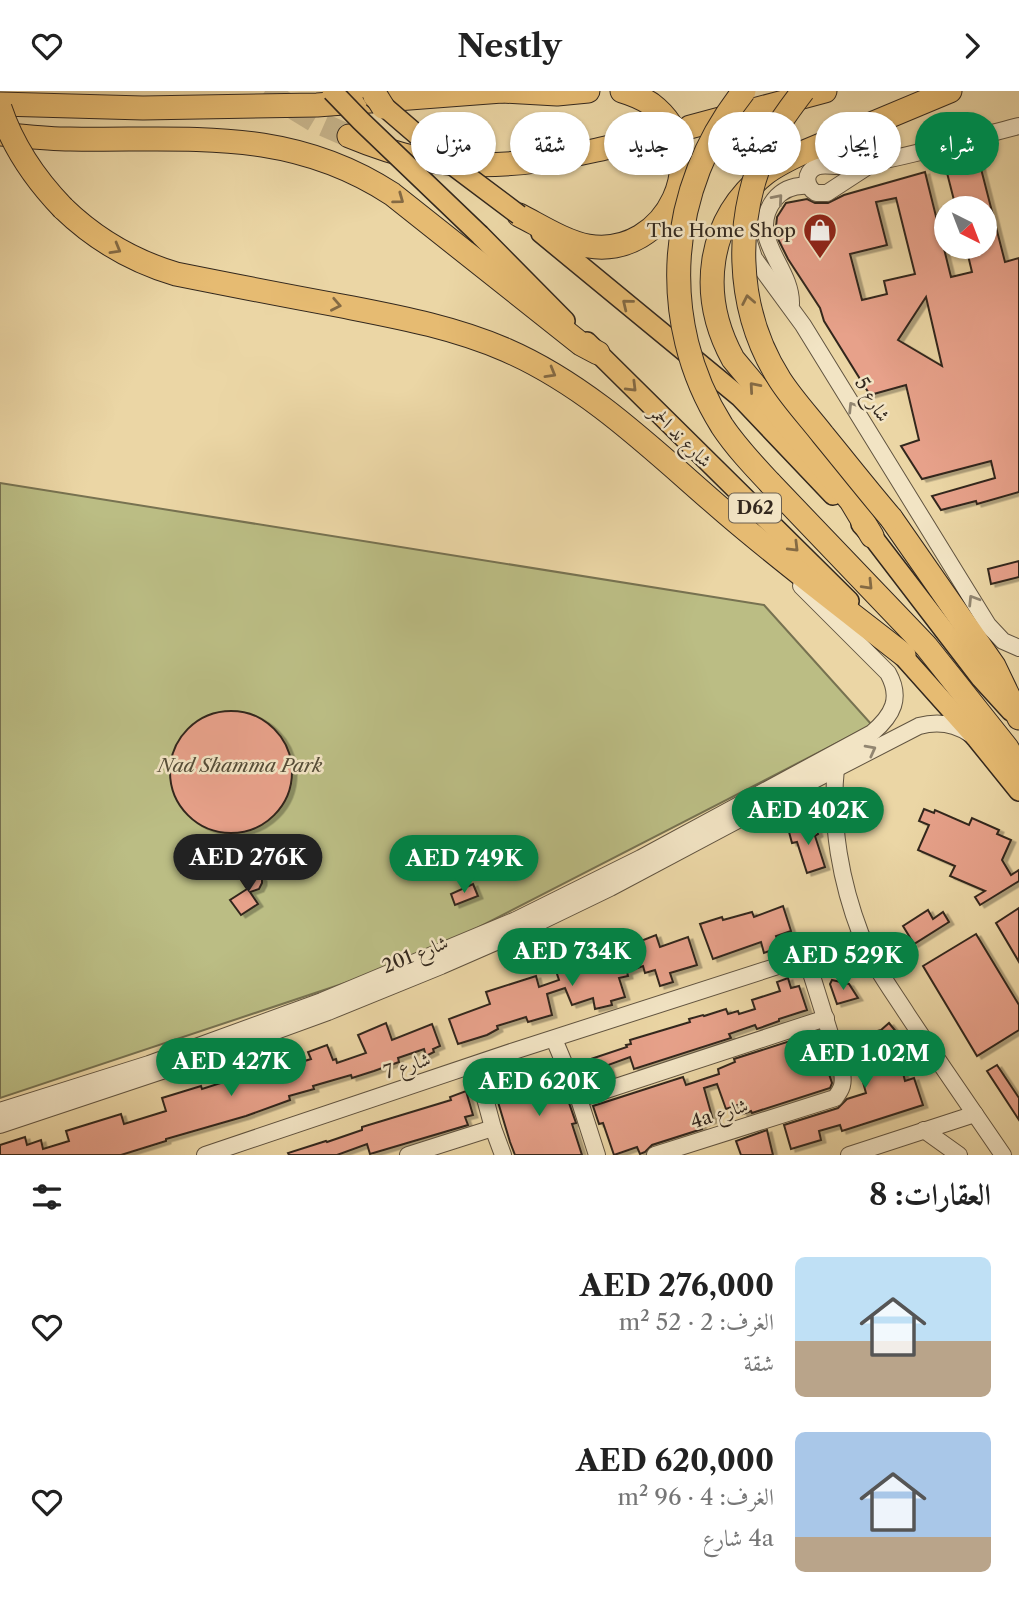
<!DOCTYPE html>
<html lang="ar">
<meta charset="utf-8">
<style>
:root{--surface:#fff;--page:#f2f2f2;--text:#222;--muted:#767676;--accent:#0b8043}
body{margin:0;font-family:"Libre Caslon Text",Amiri,serif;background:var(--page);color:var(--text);direction:rtl;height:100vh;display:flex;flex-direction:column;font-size:26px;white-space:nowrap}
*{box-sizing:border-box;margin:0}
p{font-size:23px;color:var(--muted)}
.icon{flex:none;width:38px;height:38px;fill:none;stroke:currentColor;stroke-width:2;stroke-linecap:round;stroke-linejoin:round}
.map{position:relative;height:1064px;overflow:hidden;direction:ltr}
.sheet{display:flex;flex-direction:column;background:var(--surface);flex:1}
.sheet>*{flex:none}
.hud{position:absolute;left:21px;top:21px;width:978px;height:63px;direction:rtl;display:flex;gap:14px}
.needle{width:46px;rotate:138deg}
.tools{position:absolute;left:934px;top:105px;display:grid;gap:14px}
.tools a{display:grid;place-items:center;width:63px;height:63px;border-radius:50%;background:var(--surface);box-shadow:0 2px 5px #0004;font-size:35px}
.price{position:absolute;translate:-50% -60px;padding:0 16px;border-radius:24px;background:var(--accent);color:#fff;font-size:23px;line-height:46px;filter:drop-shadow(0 2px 4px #0008)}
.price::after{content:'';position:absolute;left:50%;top:42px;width:21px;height:16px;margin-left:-10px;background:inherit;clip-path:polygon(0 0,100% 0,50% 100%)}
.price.selected{background:#222;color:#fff}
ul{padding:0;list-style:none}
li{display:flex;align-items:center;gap:21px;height:175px;padding:0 28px}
li span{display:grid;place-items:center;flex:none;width:196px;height:140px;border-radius:10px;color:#555}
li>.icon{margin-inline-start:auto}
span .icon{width:84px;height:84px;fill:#fffc;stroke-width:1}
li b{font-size:30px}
h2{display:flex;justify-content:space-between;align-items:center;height:84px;padding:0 28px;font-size:30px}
.tag{padding:0 24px;border-radius:32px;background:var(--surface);box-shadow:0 2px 5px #0004;font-size:24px;line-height:63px}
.tag.selected{background:var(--accent);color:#fff}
header{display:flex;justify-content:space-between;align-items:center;height:91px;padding:0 28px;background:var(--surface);font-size:32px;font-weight:700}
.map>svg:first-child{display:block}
.green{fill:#bbbd84;stroke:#777251;stroke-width:2}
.building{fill:#e7a18a;stroke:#33281e;stroke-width:2;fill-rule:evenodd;filter:url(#shadow)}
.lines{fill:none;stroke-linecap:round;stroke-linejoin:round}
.highway-tunnel{stroke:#c6b38a;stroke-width:23;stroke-dasharray:23 11;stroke-linecap:butt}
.minor-casing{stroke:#615440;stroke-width:18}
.major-casing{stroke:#33281e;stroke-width:22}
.highway-casing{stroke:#33281e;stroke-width:25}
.minor{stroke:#f2e4c4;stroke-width:16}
.major{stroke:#e6bb72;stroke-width:19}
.highway{stroke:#e6bb72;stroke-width:23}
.major-bridge-casing{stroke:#33281e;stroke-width:22;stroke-linecap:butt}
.highway-bridge-casing{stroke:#33281e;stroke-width:25;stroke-linecap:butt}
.major-bridge{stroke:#e6bb72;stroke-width:19}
.highway-bridge{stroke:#e6bb72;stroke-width:23}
.oneway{stroke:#846a44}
.oneway2{stroke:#928671}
.labels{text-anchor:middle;stroke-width:5;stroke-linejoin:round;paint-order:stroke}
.shield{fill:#f2e4c4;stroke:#6c6050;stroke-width:2}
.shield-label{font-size:18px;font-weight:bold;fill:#33281e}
.poi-label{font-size:19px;fill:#33281e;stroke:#f2e4c4;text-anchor:end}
.street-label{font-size:19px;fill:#33281e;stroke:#f2e4c4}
.park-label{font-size:19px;font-style:italic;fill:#554d38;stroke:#f2e4c4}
</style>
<header><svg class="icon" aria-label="forward" viewBox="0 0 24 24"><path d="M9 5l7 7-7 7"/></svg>Nestly<svg class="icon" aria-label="heart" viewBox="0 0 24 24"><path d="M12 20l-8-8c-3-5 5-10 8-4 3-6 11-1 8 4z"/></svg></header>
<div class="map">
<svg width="1019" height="1064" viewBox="0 0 1019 1064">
<defs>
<filter id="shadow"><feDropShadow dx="4.5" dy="2.5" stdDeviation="0" flood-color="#0004"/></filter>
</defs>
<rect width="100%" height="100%" fill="#ebd6a5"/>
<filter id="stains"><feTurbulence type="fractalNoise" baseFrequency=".00286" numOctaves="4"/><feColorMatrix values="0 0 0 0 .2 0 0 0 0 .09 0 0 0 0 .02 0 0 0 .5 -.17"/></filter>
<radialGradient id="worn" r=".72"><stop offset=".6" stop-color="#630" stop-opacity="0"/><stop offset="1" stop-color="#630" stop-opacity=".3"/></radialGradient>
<path class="green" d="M0,392L764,514L872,634L417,868L0,1007Z"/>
<g class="building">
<path d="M979,70L1005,171L1019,167V401L977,413L976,410L941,419L932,405L995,387L991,370L922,388L901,355L919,349L906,294L870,304L824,230L820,217L788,168L777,146L776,136L777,126L786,112L807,108L815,112H828L844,104L925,81L951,186L972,181L966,156H985V117H956L946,78ZM896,107L915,183L884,190L887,203L862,209L850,163L887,154L876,111ZM926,206L942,275L898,249Z"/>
<path d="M1019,470V486L991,493L988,478Z"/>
<circle cx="231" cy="681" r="61"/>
<path d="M924,718L934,722L935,719L969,734L972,727L999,739L997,743L1011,749L1002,769L1011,784L1019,779V790L980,814L975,806L985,800L950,785L955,775L918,759L929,734L919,730Z"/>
<path d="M815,732L818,743L815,745L825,776L807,782L797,751L792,752L789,741Z"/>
<path d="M253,780L262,788V792L259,798L250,801L258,813L241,824L230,809L247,798L241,789Z"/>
<path d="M473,793L478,805L455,814L451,803Z"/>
<path d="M783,815L791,840L776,845L780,856L764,862L761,851L713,868L700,833L722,826L723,829L752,821L754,826Z"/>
<path d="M1019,817V871L996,832Z"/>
<path d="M928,819L933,828L943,821L949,831L914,853L903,835Z"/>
<path d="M976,843L1019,914V939L977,965L923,875Z"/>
<path d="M656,844L660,856L688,846L697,874L670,882L673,891L660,895L655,879L645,882L643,875L627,881L628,885L619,887L625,906L611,910L612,914L595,918L593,907L572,914L565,897L547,903L552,924L528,931L526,926L497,935L498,938L487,944L458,953L449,928L490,913L486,901L536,885L539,896L559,889L555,877L591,866L595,878L638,866L633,853Z"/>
<path d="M788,887L791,897L799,895L807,919L779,928V930L757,938L755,934L729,943L731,947L634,978L630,966L608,974L612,986L586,994L579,972L627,956L626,954L631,953L630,949L690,931L689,928L703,924L704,925L726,918L728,923L738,920L739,923L755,918L752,909L780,900L777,891Z"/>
<path d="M832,889L849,893L858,907L837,913L830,893Z"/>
<path d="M386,932L392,949L432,933L440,955L433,958L434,961L426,965L424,958L398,967L399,971L374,980L352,987L351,984L313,995L314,998L289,1005L290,1009L246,1025L166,1048V1050L121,1064H0V1054L25,1046L27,1054L41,1049L43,1058L69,1050L66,1040L121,1023L124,1033L166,1020L162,1007L201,995L202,998L277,974L278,978L311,968L308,961L327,954L333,969L336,968L337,972L366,962L358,944Z"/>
<path d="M889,932L898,943L887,951L896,963L905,961L907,968L900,970L905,990L914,987L923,1014L842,1040L840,1034L819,1040L821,1049L791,1058L784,1034L838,1017L847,1008L866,1002L857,970L852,971L845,949L881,939Z"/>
<path d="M815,942L832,992L830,997L752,1022L751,1020L743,1023L740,1013L726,1018L717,993L704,997L713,1029L701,1033L702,1038L652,1054L645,1061L640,1063L637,1056L614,1064L603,1032L599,1033L593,1015L683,986L686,994L719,983L718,978L735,971L734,968Z"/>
<path d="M997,974L1019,1007V1029L987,980Z"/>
<path d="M554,979L564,1007L567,1006L569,1012L576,1032L572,1033L582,1064H515L510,1051L495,1001L506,997L505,994L517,990L519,997L534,992L532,986Z"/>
<path d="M466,1000L473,1024L465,1026L468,1034L370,1063L367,1053L337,1064H289L288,1062L326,1050L327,1051L362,1039V1036L451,1009L450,1006Z"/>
<path d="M767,1039L773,1064H741L736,1050Z"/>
</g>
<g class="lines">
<path class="highway-tunnel" d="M265,0L315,30L349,45"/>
<g class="minor-casing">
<g id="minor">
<path d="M873,72L827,102H816C806,96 803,82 816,76C822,73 831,75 837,75C850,75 863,73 875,71C924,62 971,47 1019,35"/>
<path d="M748,148L754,167L803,234L988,534L1003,550L1019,557"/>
<path d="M791,213C792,175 746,147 774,109C783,98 794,94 808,95"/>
<path d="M836,677C830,733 841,792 861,844C872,873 891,898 907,923C938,970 971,1017 1003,1064"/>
<path d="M786,703C808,701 826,713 833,734"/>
<path d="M554,948L579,1008L597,1064"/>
<path d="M476,974L493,1037L503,1064"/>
<path d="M579,1008L826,927"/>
<path d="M0,1020L149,973L322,910L516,829L641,767L872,642C893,624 902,607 888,582L801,495"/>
<path d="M0,1034L213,963L328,921L441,875L521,840L610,797L785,704L919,635C937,630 954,632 970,643"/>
<path d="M924,1039L959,1064"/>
<path d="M205,1064L514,960L806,866L862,846"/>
<path d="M408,1064L493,1037"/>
<path d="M655,1064L835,1007C842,998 844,993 842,981L806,866"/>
<path d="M849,1064L975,1023"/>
</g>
</g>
<g class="major-casing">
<g id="major">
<path d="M541,142L740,306L833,404"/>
<path d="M480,144L565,230"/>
<path d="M587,251L849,510"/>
<path d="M861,433L872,445L980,586L1011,620"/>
<path d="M893,554L977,648L1019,700"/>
</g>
</g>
<g class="highway-casing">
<g id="highway">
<path d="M502,0L557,3L588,0"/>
<path d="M0,13L143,17L317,14L502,0"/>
<path d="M690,36L825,0"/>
<path d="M0,43C23,45 46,48 70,48C187,50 288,35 392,103L581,253L598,262"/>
<path d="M349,45C373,55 397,63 421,68C500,84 579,64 655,45"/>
<path d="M63,117C96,149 132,170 176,183C231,194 287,205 342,215C398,226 453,236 506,259C591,296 656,362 726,422C783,471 844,517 904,564"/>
<path d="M519,124C539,134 565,151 588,155C667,168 717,63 651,13C642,7 632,3 622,0"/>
<path d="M770,392L926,555L1007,657L1019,677"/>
<path d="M891,427L994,575L1019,627"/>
<path d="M872,445L851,410L733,268C698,204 706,129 766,82C778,73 791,67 804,61L950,0"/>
</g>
</g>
<use href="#minor" class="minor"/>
<use href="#major" class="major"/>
<use href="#highway" class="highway"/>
<g class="major-bridge-casing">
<g id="major-bridge">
<path d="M332,0L361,30L480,144"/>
<path d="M373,6L451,73L519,124"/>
</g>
</g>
<g class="highway-bridge-casing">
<g id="highway-bridge">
<path d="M373,0L383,16"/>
<path d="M744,0C667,96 656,230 722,335C736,356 753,374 770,392"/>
<path d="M803,0C791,16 779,31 770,49C733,125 734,217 780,289C793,309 809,326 823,344C846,372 868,400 891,427"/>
<path d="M0,17C13,56 34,87 63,117"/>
</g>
</g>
<use href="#major-bridge" class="major-bridge"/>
<use href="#highway-bridge" class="highway-bridge"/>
</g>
<defs><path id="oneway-chevron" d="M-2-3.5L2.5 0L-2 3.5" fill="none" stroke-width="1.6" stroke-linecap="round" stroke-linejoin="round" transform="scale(1.75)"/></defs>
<g class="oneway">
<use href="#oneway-chevron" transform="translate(399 108) rotate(36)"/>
<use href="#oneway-chevron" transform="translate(116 158) rotate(30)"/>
<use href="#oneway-chevron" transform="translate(748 209) rotate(-101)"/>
<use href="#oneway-chevron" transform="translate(627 213) rotate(-141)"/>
<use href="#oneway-chevron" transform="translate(336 214) rotate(11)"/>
<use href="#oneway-chevron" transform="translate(551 282) rotate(30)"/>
<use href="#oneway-chevron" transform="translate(632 296) rotate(45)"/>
<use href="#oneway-chevron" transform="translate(754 296) rotate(-131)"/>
<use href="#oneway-chevron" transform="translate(794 456) rotate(45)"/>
<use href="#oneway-chevron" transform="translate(868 494) rotate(46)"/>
</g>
<g class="oneway2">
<use href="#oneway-chevron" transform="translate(778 108) rotate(-49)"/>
<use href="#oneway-chevron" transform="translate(853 316) rotate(-122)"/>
<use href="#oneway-chevron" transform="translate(973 509) rotate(-122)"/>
<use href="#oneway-chevron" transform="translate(871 659) rotate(-28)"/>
</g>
<defs>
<g id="shop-pin" transform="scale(1.75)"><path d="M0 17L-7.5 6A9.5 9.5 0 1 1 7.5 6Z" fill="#8f2418" stroke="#f2e4c4"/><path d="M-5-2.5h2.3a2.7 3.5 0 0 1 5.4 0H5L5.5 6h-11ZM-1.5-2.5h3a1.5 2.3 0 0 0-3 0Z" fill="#fff"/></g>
</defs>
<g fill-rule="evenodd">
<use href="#shop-pin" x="820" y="139"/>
</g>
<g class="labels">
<rect class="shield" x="729" y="402.5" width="52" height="29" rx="5"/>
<g class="shield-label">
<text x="755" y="423">D62</text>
</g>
<g class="poi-label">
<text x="796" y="146">The Home Shop</text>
</g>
<g class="street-label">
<text transform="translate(873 308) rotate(58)" y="7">شارع 5</text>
<text transform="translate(681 345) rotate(45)" y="7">شارع ند الحمر</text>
<text transform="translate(415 863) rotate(-22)" y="7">شارع 201</text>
<text transform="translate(407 974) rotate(-18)" y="7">شارع 7</text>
<text transform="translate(719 1022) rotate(-18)" y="7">4a شارع</text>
</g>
<g class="park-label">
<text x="240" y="681">Nad Shamma Park</text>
</g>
</g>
<rect width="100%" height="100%" filter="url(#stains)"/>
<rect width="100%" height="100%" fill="url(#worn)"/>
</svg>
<div class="tools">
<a><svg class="needle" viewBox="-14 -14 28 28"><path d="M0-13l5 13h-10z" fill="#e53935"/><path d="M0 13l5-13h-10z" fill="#767676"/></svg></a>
</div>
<b class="price" style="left:808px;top:756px">AED 402K</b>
<b class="price selected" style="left:248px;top:803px">AED 276K</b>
<b class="price" style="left:464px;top:804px">AED 749K</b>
<b class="price" style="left:572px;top:897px">AED 734K</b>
<b class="price" style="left:843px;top:901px">AED 529K</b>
<b class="price" style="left:865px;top:999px">AED 1.02M</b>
<b class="price" style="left:231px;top:1007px">AED 427K</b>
<b class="price" style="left:539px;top:1027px">AED 620K</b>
<div class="hud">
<a class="tag selected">شراء</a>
<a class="tag">إيجار</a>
<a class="tag">تصفية</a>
<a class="tag">جديد</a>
<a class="tag">شقة</a>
<a class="tag">منزل</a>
</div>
</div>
<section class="sheet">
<h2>العقارات: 8<svg class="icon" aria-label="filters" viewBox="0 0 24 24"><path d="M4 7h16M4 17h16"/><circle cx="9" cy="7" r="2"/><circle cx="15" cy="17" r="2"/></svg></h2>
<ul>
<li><span style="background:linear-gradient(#bfe0f5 60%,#b9a48a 0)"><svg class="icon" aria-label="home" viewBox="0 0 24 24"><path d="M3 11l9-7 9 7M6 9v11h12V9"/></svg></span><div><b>AED 276,000</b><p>الغرف: 2 · 52 m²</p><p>شقة</p></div><svg class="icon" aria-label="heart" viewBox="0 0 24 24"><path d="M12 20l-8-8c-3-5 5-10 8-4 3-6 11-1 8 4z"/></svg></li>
<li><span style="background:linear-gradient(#a9c7e8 75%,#b9a48a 0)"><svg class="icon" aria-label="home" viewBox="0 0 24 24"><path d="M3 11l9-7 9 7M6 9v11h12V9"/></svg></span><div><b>AED 620,000</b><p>الغرف: 4 · 96 m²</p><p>4a شارع</p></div><svg class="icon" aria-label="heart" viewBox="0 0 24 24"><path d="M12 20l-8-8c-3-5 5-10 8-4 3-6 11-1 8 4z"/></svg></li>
</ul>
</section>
